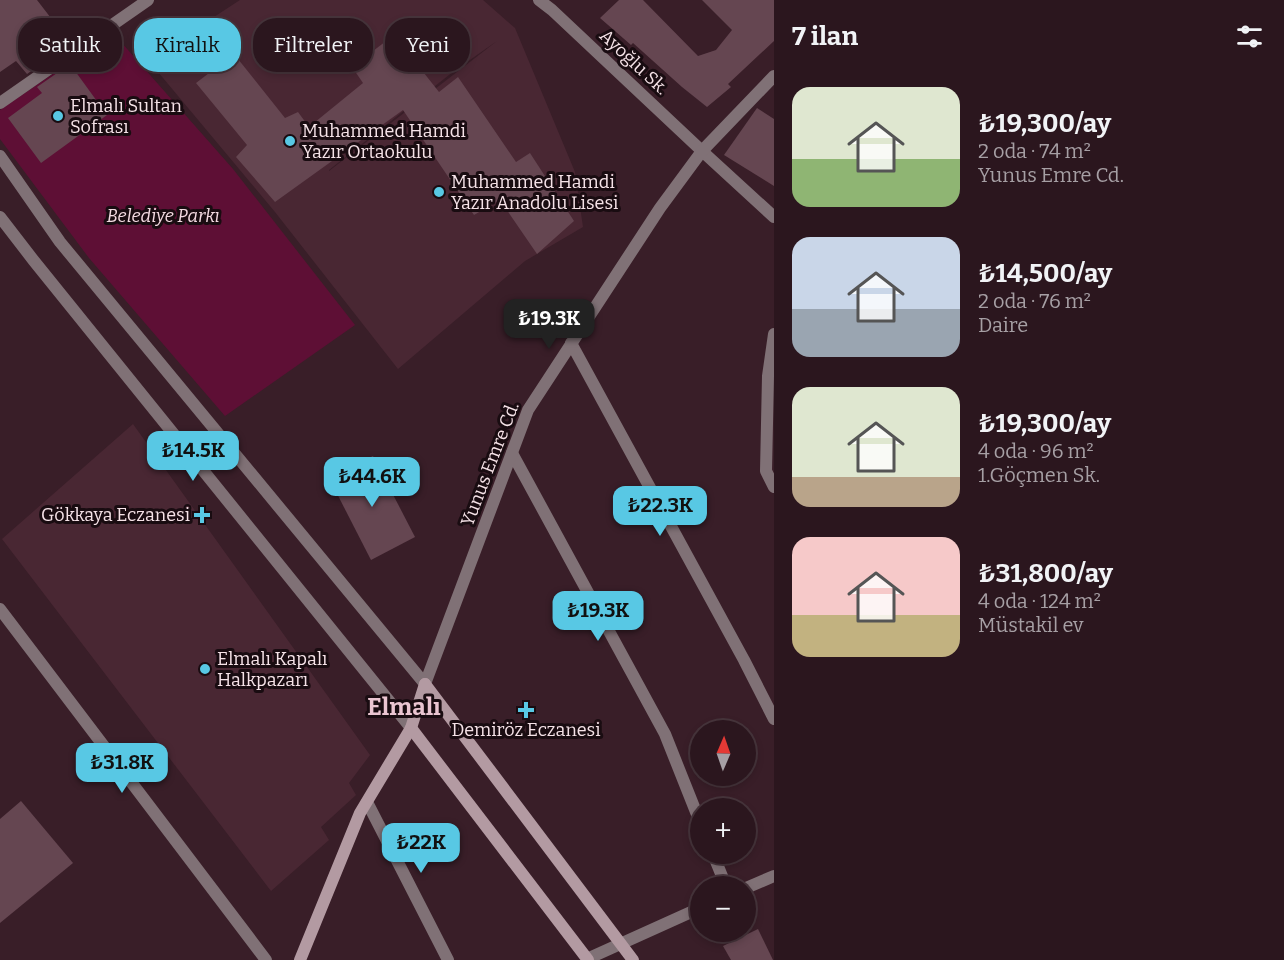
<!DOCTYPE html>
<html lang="tr">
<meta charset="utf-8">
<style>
:root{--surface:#2b161e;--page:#37232b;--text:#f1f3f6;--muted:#a69fa4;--line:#47353c;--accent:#58c8e4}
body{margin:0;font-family:Bitter,serif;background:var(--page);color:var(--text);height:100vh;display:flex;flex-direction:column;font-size:22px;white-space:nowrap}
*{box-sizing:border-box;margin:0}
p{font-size:20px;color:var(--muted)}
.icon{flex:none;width:33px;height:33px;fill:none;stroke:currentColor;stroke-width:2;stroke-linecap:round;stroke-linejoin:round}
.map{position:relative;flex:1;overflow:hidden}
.panel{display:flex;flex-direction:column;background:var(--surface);width:510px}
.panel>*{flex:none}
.guide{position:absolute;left:18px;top:18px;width:570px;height:54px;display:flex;gap:12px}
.needle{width:39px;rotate:2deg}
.fabs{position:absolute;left:690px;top:720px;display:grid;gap:12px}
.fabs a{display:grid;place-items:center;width:66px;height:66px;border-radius:50%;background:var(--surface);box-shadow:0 3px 9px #0003,0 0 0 2px var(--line);font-size:30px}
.price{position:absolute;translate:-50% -51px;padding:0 14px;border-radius:12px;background:var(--accent);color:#111;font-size:20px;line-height:39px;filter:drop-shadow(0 2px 3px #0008)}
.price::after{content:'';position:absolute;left:50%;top:36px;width:18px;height:14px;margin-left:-9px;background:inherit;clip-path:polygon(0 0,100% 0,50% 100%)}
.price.selected{background:#222;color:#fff}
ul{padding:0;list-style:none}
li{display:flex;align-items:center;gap:18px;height:150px;padding:0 18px}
li span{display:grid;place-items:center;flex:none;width:168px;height:120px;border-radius:18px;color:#555}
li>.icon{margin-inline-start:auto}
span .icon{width:72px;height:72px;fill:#fffc;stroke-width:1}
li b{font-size:26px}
h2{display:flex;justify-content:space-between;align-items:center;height:72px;padding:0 18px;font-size:26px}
.tag{padding:0 21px;border-radius:24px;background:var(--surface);box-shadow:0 3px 9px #0003,0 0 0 2px var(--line);font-size:21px;line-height:54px}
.tag.selected{background:var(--accent);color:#111}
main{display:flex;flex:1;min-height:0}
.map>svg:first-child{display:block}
.built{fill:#492733;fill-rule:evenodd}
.green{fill:#5e0f35}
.building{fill:#654651}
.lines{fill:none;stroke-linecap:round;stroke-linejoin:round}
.minor{stroke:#807176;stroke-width:12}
.tertiary{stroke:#807176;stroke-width:12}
.secondary{stroke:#b39aa2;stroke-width:12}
.poi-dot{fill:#58c8e4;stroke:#190c11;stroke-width:2}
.labels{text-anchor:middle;stroke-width:6;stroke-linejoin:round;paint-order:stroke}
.street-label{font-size:18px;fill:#f6e3e8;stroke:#190c11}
.poi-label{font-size:18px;fill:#f6e3e8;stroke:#190c11;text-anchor:start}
.park-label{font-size:18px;font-style:italic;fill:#f4dae2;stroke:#190c11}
.district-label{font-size:24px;font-weight:bold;fill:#eac5d1;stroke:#190c11}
</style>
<main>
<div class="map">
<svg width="774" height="960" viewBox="0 0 774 960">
<rect width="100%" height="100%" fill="#391e28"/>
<g class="built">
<path d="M240,0H483L515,28L575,172L583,227L525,261L398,369L275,212L148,60ZM497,41L329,171V170L454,71Z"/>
<path d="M133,424L370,755L349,783L356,795L321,827L329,840L271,891L2,539Z"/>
</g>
<path class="green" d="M113,33L233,169L355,325L225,416L89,258L0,139V110Z"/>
<g class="building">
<path d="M0,0H37L64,35L55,44L60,51L27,74L16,61L0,72Z"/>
<path d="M619,0H643L698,56L716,50L732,30L702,0H774V41L728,84L731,87L707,107L682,87L633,43L631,45L600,18Z"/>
<path d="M394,35L439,92L458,77L516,162L530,153L574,221L537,254L500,200L474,215L403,110L275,202L236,157L247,145L196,83L234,54L285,118L298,112L309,127L363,83L352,67Z"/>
<path d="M70,64L107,115L41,163L8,118L42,93L37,87Z"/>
<path d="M757,108L774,119V186L724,155Z"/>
<path d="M373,456L415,537L371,560L329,478Z"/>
<path d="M21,801L73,863L0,923V819Z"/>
<path d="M758,929L773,960H731L723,946Z"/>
</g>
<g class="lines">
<g class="minor">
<path d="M539,0L552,10L702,151L774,217"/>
<path d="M0,103L148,0"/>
<path d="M774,334L768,376L766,471L774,487"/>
<path d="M571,343L744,660L774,719"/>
<path d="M512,453L665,734L700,822"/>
<path d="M0,609L266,960"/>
<path d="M425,684L528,410L660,208L702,151L774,76"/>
<path d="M367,802L448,960"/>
<path d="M713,854L726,886"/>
<path d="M746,888L774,876"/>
<path d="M587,959L700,908"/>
</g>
<g class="tertiary">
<path d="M0,156L60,242L425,684"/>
<path d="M0,217L34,261L411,728"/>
</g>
<g class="secondary">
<path d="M425,684L633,960"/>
<path d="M411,728L588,960"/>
<path d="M300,960L360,813L411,728L425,684"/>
</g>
</g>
<g class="poi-dot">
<circle cx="58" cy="116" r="6"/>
<circle cx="290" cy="141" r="6"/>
<circle cx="439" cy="192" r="6"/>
<path d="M199 506h6v6h6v6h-6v6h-6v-6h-6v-6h6z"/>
<circle cx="205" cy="669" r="6"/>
<path d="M523 701h6v6h6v6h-6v6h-6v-6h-6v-6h6z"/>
</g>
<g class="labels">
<g class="street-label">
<text transform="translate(634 62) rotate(43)" y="6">Ayoğlu Sk.</text>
<text transform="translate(490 464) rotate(-69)" y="6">Yunus Emre Cd.</text>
</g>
<g class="poi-label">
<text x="70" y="112">Elmalı Sultan<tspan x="70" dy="21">Sofrası</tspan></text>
<text x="302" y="137">Muhammed Hamdi<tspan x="302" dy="21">Yazır Ortaokulu</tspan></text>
<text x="451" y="188">Muhammed Hamdi<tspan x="451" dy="21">Yazır Anadolu Lisesi</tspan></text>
<text x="190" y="521" text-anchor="end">Gökkaya Eczanesi</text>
<text x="217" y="665">Elmalı Kapalı<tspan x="217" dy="21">Halkpazarı</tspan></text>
<text x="526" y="736" text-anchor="middle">Demiröz Eczanesi</text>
</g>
<g class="park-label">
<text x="163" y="222">Belediye Parkı</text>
</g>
<g class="district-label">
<text x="404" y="715">Elmalı</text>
</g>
</g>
</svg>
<div class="fabs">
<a><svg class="needle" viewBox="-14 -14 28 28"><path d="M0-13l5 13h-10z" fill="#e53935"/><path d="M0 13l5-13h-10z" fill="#a69fa4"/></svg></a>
<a>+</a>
<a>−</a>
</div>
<b class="price selected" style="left:549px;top:350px">₺19.3K</b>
<b class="price" style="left:193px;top:482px">₺14.5K</b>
<b class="price" style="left:372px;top:508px">₺44.6K</b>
<b class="price" style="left:660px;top:537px">₺22.3K</b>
<b class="price" style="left:598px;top:642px">₺19.3K</b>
<b class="price" style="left:122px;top:794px">₺31.8K</b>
<b class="price" style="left:421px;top:874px">₺22K</b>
<div class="guide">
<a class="tag">Satılık</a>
<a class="tag selected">Kiralık</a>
<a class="tag">Filtreler</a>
<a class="tag">Yeni</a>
</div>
</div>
<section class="panel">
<h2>7 ilan<svg class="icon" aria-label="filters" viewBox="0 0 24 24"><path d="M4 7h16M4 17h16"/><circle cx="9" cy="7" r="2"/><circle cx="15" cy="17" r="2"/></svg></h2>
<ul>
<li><span style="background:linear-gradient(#dfe7d0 60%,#8fb573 0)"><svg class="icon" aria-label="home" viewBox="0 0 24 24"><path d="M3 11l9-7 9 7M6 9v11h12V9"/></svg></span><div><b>₺19,300/ay</b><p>2 oda · 74 m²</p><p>Yunus Emre Cd.</p></div></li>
<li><span style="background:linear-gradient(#c9d6e8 60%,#9aa5b1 0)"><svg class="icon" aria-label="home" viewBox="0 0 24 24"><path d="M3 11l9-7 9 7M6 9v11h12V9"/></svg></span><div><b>₺14,500/ay</b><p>2 oda · 76 m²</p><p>Daire</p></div></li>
<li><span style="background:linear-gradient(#dfe7d0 75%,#b9a48a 0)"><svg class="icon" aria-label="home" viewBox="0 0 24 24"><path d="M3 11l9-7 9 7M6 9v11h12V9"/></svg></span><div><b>₺19,300/ay</b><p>4 oda · 96 m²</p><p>1.Göçmen Sk.</p></div></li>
<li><span style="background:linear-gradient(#f6c9c9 65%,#c2b280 0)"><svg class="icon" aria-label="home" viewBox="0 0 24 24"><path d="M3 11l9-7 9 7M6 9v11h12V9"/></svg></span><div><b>₺31,800/ay</b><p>4 oda · 124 m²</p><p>Müstakil ev</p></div></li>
</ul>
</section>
</main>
